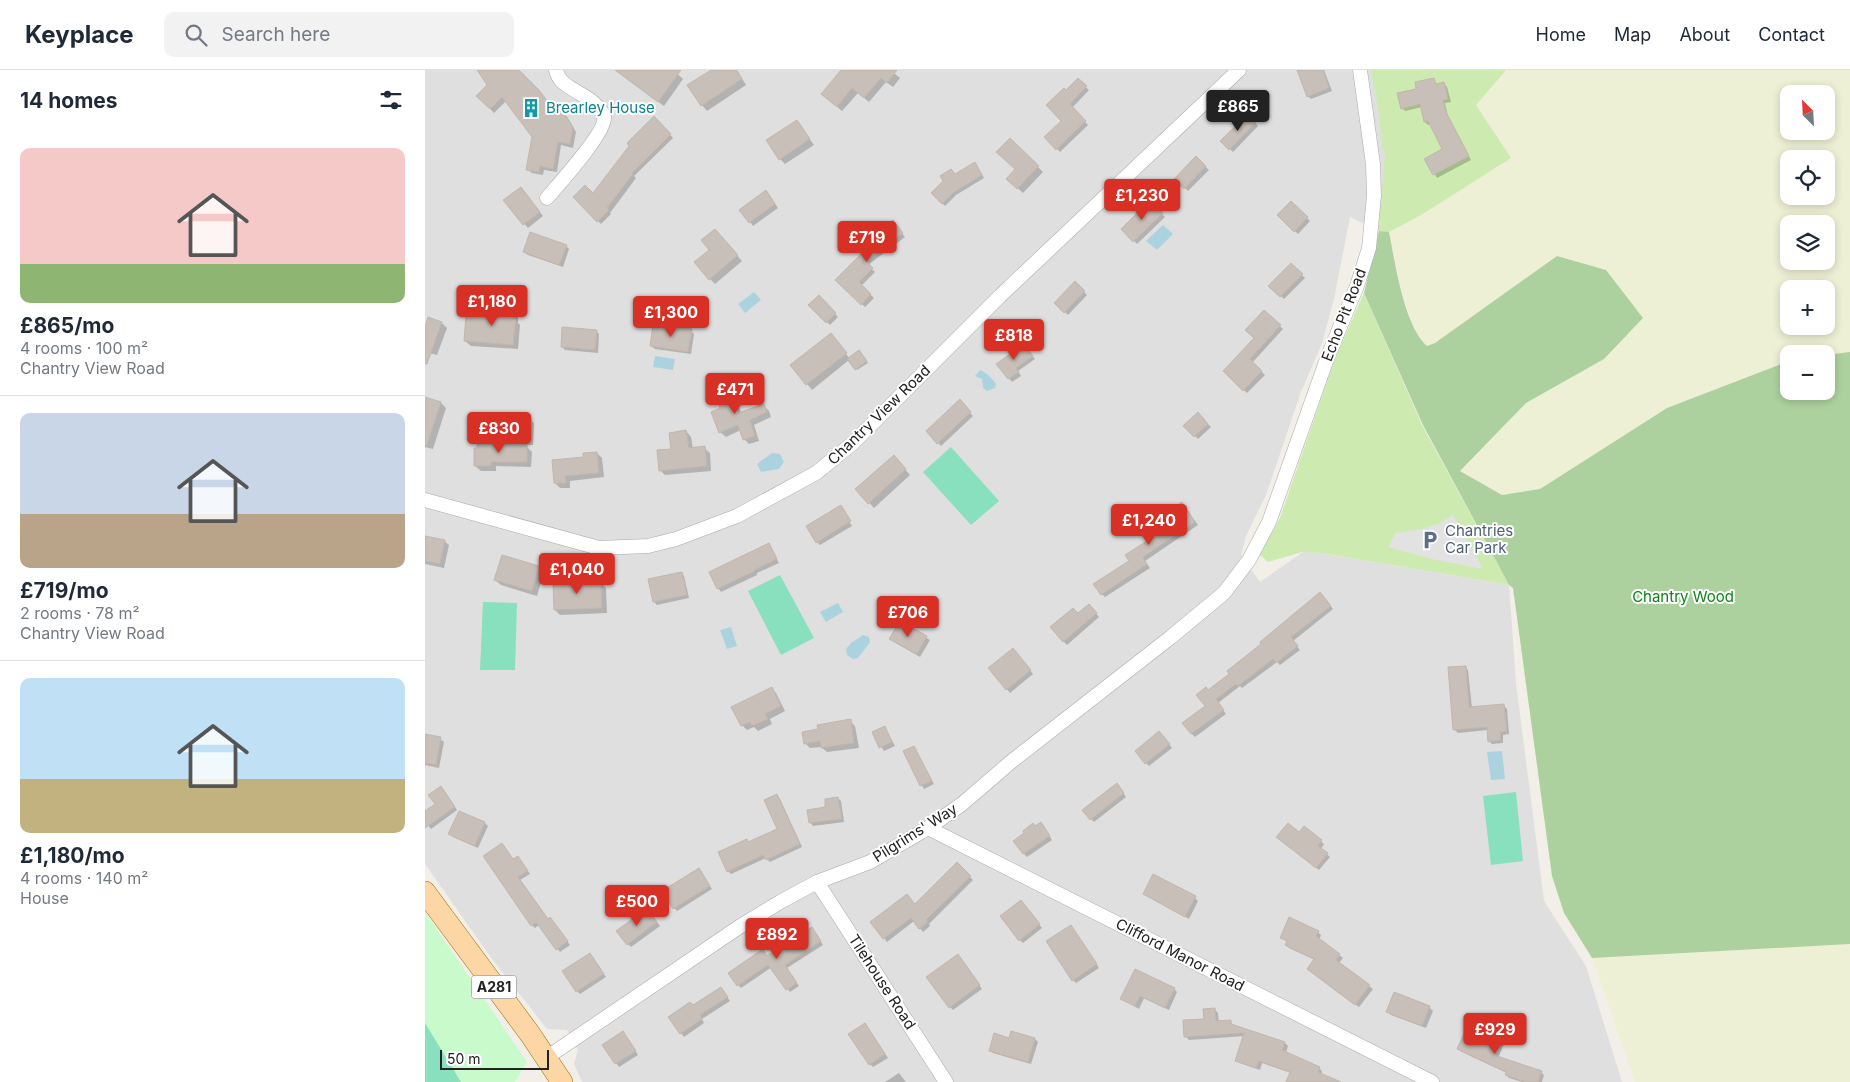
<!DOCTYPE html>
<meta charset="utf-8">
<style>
:root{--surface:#fff;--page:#f2f2f3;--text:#1f2937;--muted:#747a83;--line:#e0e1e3;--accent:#d93025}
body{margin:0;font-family:Inter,sans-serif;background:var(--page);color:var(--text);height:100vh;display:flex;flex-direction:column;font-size:19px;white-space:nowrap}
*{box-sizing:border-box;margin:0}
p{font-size:16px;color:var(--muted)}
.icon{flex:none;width:28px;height:28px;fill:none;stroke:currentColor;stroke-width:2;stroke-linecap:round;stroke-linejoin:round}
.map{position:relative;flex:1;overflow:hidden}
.sheet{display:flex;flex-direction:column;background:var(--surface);width:425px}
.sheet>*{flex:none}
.needle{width:32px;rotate:336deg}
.tools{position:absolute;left:1355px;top:15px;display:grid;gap:10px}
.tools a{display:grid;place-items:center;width:55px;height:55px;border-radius:10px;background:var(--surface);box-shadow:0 2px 8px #0003;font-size:25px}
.scale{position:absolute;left:15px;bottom:12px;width:109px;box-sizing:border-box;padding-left:5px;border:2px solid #222;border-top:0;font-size:14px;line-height:18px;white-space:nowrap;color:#222;-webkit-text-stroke:4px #fff;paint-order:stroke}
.price{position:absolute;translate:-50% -42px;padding:0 11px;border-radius:5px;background:var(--accent);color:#fff;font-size:16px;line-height:32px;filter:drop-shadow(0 1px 2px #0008)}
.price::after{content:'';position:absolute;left:50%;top:30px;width:15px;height:11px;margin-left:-8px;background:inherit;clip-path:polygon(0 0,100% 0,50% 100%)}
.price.active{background:#222;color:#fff}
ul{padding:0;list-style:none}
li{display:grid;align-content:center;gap:10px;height:265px;padding:0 20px}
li+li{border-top:1px solid var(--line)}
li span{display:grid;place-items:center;height:155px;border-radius:10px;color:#555}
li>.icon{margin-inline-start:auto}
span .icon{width:90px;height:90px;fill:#fffc;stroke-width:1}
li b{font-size:21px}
h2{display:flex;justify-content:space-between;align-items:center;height:60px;padding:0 20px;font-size:21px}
header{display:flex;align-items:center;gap:30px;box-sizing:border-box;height:70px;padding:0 25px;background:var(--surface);border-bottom:1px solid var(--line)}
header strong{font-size:24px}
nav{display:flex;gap:28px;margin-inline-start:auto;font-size:18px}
.search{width:350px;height:45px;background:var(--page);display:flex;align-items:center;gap:12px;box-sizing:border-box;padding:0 18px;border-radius:10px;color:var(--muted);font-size:19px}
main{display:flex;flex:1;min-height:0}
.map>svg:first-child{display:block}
.residential{fill:#e0dfdf}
.farmland{fill:#eef0d5;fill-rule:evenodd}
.grass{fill:#cdebb0}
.forest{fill:#add19e}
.park{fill:#c8facc}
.pitch{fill:#88e0be}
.parking{fill:#e2e2e2}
.water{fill:#aad3df}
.shadow{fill:#0003}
.building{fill:#c7bfb8;stroke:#c4b6ab}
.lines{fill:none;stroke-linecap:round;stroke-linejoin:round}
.minor-casing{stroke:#a9a9a9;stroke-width:15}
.primary-casing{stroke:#a06b00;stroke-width:22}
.minor{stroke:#fff;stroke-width:14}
.primary{stroke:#fcd6a4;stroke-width:21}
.labels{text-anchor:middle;stroke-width:4;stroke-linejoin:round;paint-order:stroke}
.shield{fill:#fff;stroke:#646464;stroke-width:1}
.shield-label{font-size:14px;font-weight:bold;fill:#222}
.culture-label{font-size:15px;fill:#0d838f;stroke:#fff;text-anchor:start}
.street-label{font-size:15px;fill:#222;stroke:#fff}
.service-label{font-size:15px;fill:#4e5e75;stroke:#fff;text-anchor:start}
.park-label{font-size:15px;fill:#0c8416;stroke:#fff}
</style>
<header>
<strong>Keyplace</strong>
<div class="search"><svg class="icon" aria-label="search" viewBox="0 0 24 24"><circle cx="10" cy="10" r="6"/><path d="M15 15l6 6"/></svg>Search here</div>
<nav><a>Home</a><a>Map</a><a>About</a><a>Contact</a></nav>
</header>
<main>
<section class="sheet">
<h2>14 homes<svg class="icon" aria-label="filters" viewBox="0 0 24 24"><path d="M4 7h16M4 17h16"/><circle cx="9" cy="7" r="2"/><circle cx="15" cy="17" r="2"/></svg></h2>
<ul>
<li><span style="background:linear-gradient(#f6c9c9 75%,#8fb573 0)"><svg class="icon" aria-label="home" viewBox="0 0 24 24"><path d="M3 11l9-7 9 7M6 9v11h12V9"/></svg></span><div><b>£865/mo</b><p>4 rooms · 100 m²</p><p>Chantry View Road</p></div></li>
<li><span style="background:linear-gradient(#c9d6e8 65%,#b9a48a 0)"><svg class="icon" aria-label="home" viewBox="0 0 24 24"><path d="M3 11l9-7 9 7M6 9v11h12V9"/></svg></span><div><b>£719/mo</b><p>2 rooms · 78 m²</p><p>Chantry View Road</p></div></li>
<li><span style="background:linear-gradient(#bfe0f5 65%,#c2b280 0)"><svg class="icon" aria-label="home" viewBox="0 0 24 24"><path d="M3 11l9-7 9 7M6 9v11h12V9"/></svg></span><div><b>£1,180/mo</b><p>4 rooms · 140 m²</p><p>House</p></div></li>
</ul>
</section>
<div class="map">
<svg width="1425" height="1012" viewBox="0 0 1425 1012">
<rect width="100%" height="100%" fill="#f2efe9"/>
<path class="residential" d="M0,0H1081L1051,35L964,162L954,161L925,147L909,229L897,273L876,322L841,425L821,466L816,485L835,512L878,482L895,483L1084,515L1091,613L1119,831L1161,896L1197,1012H157L149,994L153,980L142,960L122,959L67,889L0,794Z"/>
<g class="farmland">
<path d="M1081,0H1425V282L1401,285V284H1364V291L1242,338L1115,419L1077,425L1035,401L1101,333L1179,289L1132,186L1010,273L1002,276L994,269L978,228L964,162L998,144L1086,88L1051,35ZM1364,24H1401V61H1364ZM1364,89H1401V126H1364ZM1364,154H1401V191H1364ZM1364,219H1401V256H1364Z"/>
<path d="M1425,874V1012H1210L1167,888Z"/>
</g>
<g class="grass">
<path d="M946,0H1081L1051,35L1086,88L998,144L964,162L954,161L960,84L957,75L954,45Z"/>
<path d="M939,223L997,355L1084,515L896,483L877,482L843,492L835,485L855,448L911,286Z"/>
</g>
<path class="forest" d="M954,161L964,162C970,192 979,256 1002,276L1010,273L1132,186L1181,200L1218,248L1179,289L1101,333L1035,401L1077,425L1115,419L1242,338L1364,291V321H1401V285L1425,282V874L1167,888L1139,843L1127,806L1088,518L1084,515L998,355L939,223Z"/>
<path class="park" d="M0,842L102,992L90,1012H0Z"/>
<g class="pitch">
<path d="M526,377L574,431L546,455L498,402Z"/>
<path d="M355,505L389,568L356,585L323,521Z"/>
<path d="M58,532L92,533L90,600H55Z"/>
<path d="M1091,722L1098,791L1066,795L1058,726Z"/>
<path d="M0,953L36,1012H0Z"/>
</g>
<path class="parking" d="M1028,445L1058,499L1007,489L963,477L971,463L997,459L1013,454Z"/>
<g class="water">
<path d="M738,155L748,164L732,180L721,171Z"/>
<path d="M329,222L336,230L320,243L313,234Z"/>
<path d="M230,286L250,289L248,300L228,297Z"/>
<path d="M555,300C562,303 566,307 571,314L570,318L562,321L558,318L557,309L550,306Z"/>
<path d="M347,383L355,384L359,392L354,399L336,402L332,394Z"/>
<path d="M413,533L418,542L401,552L395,542Z"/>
<path d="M306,557L312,576L302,579L295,560Z"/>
<path d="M438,565L444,567L445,572L433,588L428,589L422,585L421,579L426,573Z"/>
<path d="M1077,681L1080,709L1066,710L1062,682Z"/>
</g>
<g class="shadow">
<path d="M53,0H92L129,41L134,36L138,40L151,62L148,78L136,75L132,102L119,100L118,105L107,103L102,99L108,66L81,31L69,43L53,26L64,15Z"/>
<path d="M196,0H248L258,9L239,36L200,7Z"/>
<path d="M288,0H312L321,15L282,41L277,35Z"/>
<path d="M417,0H472L469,3L475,8L468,17L461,12L444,32L433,23L417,41L403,29Z"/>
<path d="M873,0H899L907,21L886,29L883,26Z"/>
<path d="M1009,9L1012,15L1019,14L1022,17L1026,32L1020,33L1023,47L1046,90L1012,108L1001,89L1019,80L1006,54L1003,55L1000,52L997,37L980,41L977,38L993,19Z"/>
<path d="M653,10L664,20L647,38L663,55L635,82L621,67L638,51L641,22Z"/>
<path d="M823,45L833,56L808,82L797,71Z"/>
<path d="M229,48L248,68L209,106L211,108L185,143L186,144L176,154L150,127L168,125Z"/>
<path d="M372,52L389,75L360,94L355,89Z"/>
<path d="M585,70L618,102L598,123L583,109L591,99Z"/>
<path d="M771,88L784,100L763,121L751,109Z"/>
<path d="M552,96L559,108L531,125L520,136L508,123L520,112L530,105Z"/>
<path d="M99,122L118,146L103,158L80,131Z"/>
<path d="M344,125L353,138L328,156L316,140Z"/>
<path d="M725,132L740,147L712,174L698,159Z"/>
<path d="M866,133L885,151L873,164L854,145Z"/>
<path d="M471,155L480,167L443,195L450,202L436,216L449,228L440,237L412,210Z"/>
<path d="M295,165L317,191L290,214L285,209L286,180Z"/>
<path d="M141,176L144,179L138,197L103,185L99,182Z"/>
<path d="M866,194L880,208L859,229L845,216Z"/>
<path d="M650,213L662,225L643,245L631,233Z"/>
<path d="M394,227L413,247L405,255L385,235Z"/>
<path d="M88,237L93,242V253L95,255L93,279L46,276L40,271Z"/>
<path d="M839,242L858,259L827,293L840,305L822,323L799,301L831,268Z"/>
<path d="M17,253L22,258L12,285L0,282V259Z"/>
<path d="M171,261L174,264L173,283L140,280L137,277Z"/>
<path d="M266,261L269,264L266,284L230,279L226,276Z"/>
<path d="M410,270L425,289L434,282L443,293L432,300L424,290L387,320L367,295Z"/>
<path d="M599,275L610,289L593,301L596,306L587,312L573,294Z"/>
<path d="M305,320L310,325L316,343L339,336L344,341L346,347L329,355L334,371L324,374L319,369L316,360L301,367L295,362L296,339Z"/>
<path d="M0,328L16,333L21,338L8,379L0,377Z"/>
<path d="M535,331L548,346L516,376L502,361Z"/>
<path d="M773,344L786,357L773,369L760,356Z"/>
<path d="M106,350L109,353L108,375H100L107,382L106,397L71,396V401H56L50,396L98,376L93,372Z"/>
<path d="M261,361L266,367L268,379L279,378L285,383L286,401L240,405L235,400Z"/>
<path d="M172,383L177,388L179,407L145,411V418H135L130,413L160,388Z"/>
<path d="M469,387L485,405L449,438L432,420Z"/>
<path d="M760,437L773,455L720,491L725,498L680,527L677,524L705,491Z"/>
<path d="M416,438L427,456L395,475L392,472Z"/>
<path d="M0,467L19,471L24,475L19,498L0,494Z"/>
<path d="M344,475L354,493L332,503V505L296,522L293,518Z"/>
<path d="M113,497L119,502L112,526L76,515L70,510Z"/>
<path d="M256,503L259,506L264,528L232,535L229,532Z"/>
<path d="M176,513L181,518L182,543L135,545L130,540Z"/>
<path d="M898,527L908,539L868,571L875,580L855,595L852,592L817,618L815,616L793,633L801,644L770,667L766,663L781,636L784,621L806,604L838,574Z"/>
<path d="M664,535L674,547L642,575L626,558L653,545Z"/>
<path d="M475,552L505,570L495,587L469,572Z"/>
<path d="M591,582L608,604L585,623L564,598Z"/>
<path d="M1040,597L1043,600L1047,638L1079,636L1082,639L1084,664L1078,665V673L1067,674L1064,671L1063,660L1033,663L1030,660Z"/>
<path d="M346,618L351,623L360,641L345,649L347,654L333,661L329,657L322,660L317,655Z"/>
<path d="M425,651L430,656L434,678L402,682L396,677L385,678L380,673L394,660Z"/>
<path d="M460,658L470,676L459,681L448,663Z"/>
<path d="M0,666L15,669L19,672L14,698L0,695Z"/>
<path d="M738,666L747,678L724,696L721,693Z"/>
<path d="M489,677L509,714L499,719L479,682Z"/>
<path d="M695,718L701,727L669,752L666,749Z"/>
<path d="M19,721L32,740L6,759L0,752V742L11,734Z"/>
<path d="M351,726L355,729L377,777L345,792L341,788L306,804L303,801L324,773L354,760Z"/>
<path d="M413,728L416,731L419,752L388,756L385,752Z"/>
<path d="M34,742L60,753L63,756L53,778L28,767L25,764Z"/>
<path d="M619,757L627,770L602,787L599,784Z"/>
<path d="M879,758L899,774L896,779L905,787L894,800L856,770L874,764Z"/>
<path d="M60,786L88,790L93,787L96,791L105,804L95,810L124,850L128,852L145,875L135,882L114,855L110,858L107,855Z"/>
<path d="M532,794L548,810L504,854L505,856L498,862L489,851L462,872L447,852L490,836Z"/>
<path d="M274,800L287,819L252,841L249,838Z"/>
<path d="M719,824L770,828L773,831L764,849Z"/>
<path d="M599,835L617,858L598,873L595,870Z"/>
<path d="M225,843L235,856L206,877L203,874Z"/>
<path d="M646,856L674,898L651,913L648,910Z"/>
<path d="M387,859L398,875L362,898L374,916L365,922L347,897L316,918L313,915L341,884L343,887Z"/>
<path d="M893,862L896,865L894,870L918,888L913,894L948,919L934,937L887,902L890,890L864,878L861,875L863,872L856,867Z"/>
<path d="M165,884L181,907L155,924L152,921Z"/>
<path d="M536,889L557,919L528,940L525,937Z"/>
<path d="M749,919L752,922L744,940L719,928L714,939L697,929Z"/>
<path d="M299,922L305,931L277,949L279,953L259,967L245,947Z"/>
<path d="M1004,937L1008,941L1001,958L966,945L963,942Z"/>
<path d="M790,940L793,943L794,953L806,952L809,956L860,973L863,976L861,983L894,998L897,1001L896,1005L913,1012H862L866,1003L837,993L835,1000L815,993L811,990L820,966L764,970L761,967Z"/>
<path d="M443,958L463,988L448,997L445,994Z"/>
<path d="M1067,960L1073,970L1079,974L1073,988L1116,1002L1119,1005L1117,1012H1097L1084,1008L1081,1005L1082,1003L1037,982L1033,979L1042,967L1060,964Z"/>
<path d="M201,966L213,985L194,997L179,975Z"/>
<path d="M585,969H610L613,972L606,994L568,983L565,980Z"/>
<path d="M474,1003L481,1012H460Z"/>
</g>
<g class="building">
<path d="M52,0H94L114,20L128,39L134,35L148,57L145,74L133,72L128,99L115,96L114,102L101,100L107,67L77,27L65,39L51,26L62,15Z"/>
<path d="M190,0H256L233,32Z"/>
<path d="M286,0H311L317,9L276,36L262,15Z"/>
<path d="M416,0H472L462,13L456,8L439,28L427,18L412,37L396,24Z"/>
<path d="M872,0H898L904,18L882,27Z"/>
<path d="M653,8L662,16L645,34L661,51L631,80L619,67L636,51L621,35L639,18L641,20Z"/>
<path d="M1009,8L1011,14L1019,12L1023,29L1018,30L1021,42L1044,86L1008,105L999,89L1017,79L1003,51L999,52L995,34L976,39L972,23L991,19L990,12Z"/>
<path d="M823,44L831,52L804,80L795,71Z"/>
<path d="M229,46L246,64L207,103L208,104L182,138L184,140L172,152L148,127L160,115L168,123L204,76L202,73Z"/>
<path d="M372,50L385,69L354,90L341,70Z"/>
<path d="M585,68L614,96L592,119L581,109L590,99L571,82Z"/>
<path d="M771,86L781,96L759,119L749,109Z"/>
<path d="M550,92L557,105L528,123L517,134L506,123L518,111L515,106L526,99L530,104Z"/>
<path d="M96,117L115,142L98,155L78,130Z"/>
<path d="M341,120L350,134L324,153L314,140Z"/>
<path d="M725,130L738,143L708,172L696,159Z"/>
<path d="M866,131L883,147L869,162L852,145Z"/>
<path d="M468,150L478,163L441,191L448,198L434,212L446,224L436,235L410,210L447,173L443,169Z"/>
<path d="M290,159L313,185L284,210L269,192L284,180L276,170Z"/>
<path d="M105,162L142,175L134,195L98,182Z"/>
<path d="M866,193L878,204L855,227L843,216Z"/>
<path d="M650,211L660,221L639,243L629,233Z"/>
<path d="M394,225L411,243L401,253L383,235Z"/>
<path d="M70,235H88V249H91L88,275L39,271L41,245L70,247Z"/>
<path d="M839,240L856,255L825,289L837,301L818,321L798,301L829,268L820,260Z"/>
<path d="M3,247L17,252L2,294H0V256Z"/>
<path d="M228,254L267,259L263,282L225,276Z"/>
<path d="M137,257L172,260L170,280L136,277Z"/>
<path d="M406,263L422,283L381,315L365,295Z"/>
<path d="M599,274L608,286L591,298L594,302L583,309L571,294Z"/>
<path d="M434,280L442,291L430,300L422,289Z"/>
<path d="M305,318L313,343L339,334L342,342L325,350L330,366L318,370L313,355L294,363L286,342L295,338L290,323Z"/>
<path d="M0,327L16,332L2,375H0Z"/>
<path d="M535,329L546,342L512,374L501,361Z"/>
<path d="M773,342L783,354L769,367L758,356Z"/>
<path d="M92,348H106V373L92,372Z"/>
<path d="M261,360L264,378L280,376L282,396L234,401L232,380L246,379L244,363Z"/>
<path d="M52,374L102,375V392H66V396H49V378H52Z"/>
<path d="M172,382L174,403L140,406L141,413H129L127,390L158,387V383Z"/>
<path d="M469,385L481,399L443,434L430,419Z"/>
<path d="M757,432L770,452L718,487L722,494L676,525L668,514L704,491L700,485L728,467L722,456Z"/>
<path d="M416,435L426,451L391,473L381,456Z"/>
<path d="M0,466L20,470L15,494L0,491Z"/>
<path d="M344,473L352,489L329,500L330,501L292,519L284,502Z"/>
<path d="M77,485L114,496L107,521L69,510Z"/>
<path d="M257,502L262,525L228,532L223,509Z"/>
<path d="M176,511L177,538L129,540L128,513Z"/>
<path d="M895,522L906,536L866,567L873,576L851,593L848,589L813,616L811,614L791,629L799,640L766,664L757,653L780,636L771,625L781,617L783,620L804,604L802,601L836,574L835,572Z"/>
<path d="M664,534L672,543L638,572L625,557L648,538L653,543Z"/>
<path d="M475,551L502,566L492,584L464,569Z"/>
<path d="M588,578L606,600L581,620L563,598Z"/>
<path d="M1041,596L1044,637L1079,634L1082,661L1075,662L1076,670L1063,672L1062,657L1028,660L1023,597Z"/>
<path d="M347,617L356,636L340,644L343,649L327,656L325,652L316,656L306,637Z"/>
<path d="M426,649L429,673L396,678L395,671L379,674L377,662L393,659L392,655Z"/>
<path d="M460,656L467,672L454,678L447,662Z"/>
<path d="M734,661L745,674L720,694L710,681Z"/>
<path d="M0,664L16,667L11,695L0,693Z"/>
<path d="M489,676L507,711L495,716L478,681Z"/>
<path d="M692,713L699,723L665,750L657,740Z"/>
<path d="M16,716L30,737L0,758V741L10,734L3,725Z"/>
<path d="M352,724L375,774L341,790L338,785L302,802L293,782L322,769L323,772L352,759L339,730Z"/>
<path d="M413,727L417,749L384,753L382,740L400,737V729Z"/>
<path d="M34,741L60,752L50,776L23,764Z"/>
<path d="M616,752L625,766L598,784L588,771L599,763L598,761L608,753L610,756Z"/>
<path d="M863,753L874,762L879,756L897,770L893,776L903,783L891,798L851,767Z"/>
<path d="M77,773L88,789L93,786L103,801L93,807L123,849L125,847L143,871L131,880L111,852L106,856L58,786Z"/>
<path d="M532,792L546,806L501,850L503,852L494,859L486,848L458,869L445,852L482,824L490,834Z"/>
<path d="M274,798L285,816L248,839L237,821Z"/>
<path d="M728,804L771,826L760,847L718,824Z"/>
<path d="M596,830L615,854L594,871L575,846Z"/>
<path d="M222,838L232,852L202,875L191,861Z"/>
<path d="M864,847L894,861L891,866L915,884L911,890L945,915L930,935L882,899L889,889L860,875L862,871L855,868Z"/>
<path d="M646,855L672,894L647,911L621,871Z"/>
<path d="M387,857L396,871L360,895L372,913L361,920L343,895L312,916L303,903L338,879L342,886Z"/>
<path d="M165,883L179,904L151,922L137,901Z"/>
<path d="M533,884L555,915L524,938L501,907Z"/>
<path d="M710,899L750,918L740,938L715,926L710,936L695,929Z"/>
<path d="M296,917L303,927L275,945L277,949L255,964L243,947L265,932L268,935Z"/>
<path d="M969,922L1005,936L997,956L961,942Z"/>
<path d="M790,938L791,951L806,950V954L860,972L857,980L895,997L893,1002L916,1012H861L865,1002L834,991L831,998L810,991L819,963L759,967L758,950L779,949L778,939Z"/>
<path d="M440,953L460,984L444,995L423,964Z"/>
<path d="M1046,956L1060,963L1067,959L1072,968L1077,970L1069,985L1117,1001L1113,1012H1101L1080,1005L1081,1002L1032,979L1039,964L1042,966Z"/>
<path d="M198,961L211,981L190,994L177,975Z"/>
<path d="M586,961L610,968L603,992L564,981L569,963L584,968Z"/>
</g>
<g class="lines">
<g class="minor-casing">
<g id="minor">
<path d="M122,128C133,115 182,61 179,47C176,36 163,28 154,23C143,16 134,13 131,0"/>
<path d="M0,430L174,478L223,476L251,469L312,446L391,403L428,373L575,226L814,0"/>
<path d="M503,758L1007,1012"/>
<path d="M392,812L521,1012"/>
<path d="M121,988L314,857L355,832L392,812L445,792L503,758L537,734L587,691L746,567L799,523L824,490L844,452L903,286L932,216L944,178L949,126L948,94L935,0"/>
</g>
</g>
<g class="primary-casing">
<path id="primary" d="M0,822L105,964L137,1012"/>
</g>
<use href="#minor" class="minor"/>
<use href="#primary" class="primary"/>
</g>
<defs>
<g id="building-bare" transform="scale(1.5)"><path d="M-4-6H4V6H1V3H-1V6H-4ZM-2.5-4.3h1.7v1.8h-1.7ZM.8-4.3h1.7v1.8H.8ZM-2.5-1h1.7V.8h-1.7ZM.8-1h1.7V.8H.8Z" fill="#0f9aa8" stroke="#fff" stroke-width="2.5" paint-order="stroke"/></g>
<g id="parking-bare" transform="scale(1.5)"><path d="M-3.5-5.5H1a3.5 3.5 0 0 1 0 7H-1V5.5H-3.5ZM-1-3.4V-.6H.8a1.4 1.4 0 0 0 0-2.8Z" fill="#5c6f8a" stroke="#fff" stroke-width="2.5" paint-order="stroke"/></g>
</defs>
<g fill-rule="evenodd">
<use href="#building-bare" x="106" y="38"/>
<use href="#parking-bare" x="1005" y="470"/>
</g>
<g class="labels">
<rect class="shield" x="46.5" y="905.5" width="45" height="23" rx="4"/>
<g class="shield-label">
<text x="69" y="922">A281</text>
</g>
<g class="culture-label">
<text x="121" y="43">Brearley House</text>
</g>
<g class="street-label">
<text transform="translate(919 245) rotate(-69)" y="5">Echo Pit Road</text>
<text transform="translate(454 345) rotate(-44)" y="5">Chantry View Road</text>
<text transform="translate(490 763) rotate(-32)" y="5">Pilgrims' Way</text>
<text transform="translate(755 885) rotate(27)" y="5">Clifford Manor Road</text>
<text transform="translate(457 912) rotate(57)" y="5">Tilehouse Road</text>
</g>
<g class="service-label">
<text x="1020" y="466">Chantries<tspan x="1020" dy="17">Car Park</tspan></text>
</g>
<g class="park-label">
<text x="1258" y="532">Chantry Wood</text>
</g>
</g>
</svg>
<div class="tools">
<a><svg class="needle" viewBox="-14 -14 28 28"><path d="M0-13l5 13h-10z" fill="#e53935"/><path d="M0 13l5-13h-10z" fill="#747a83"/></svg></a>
<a><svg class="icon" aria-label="locate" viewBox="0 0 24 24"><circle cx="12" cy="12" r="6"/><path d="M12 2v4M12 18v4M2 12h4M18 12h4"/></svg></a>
<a><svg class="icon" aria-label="layers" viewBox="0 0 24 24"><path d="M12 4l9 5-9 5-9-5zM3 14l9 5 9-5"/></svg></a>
<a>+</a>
<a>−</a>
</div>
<div class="scale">50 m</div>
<b class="price active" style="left:813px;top:62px">£865</b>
<b class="price" style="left:717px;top:151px">£1,230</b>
<b class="price" style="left:442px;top:193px">£719</b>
<b class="price" style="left:67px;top:257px">£1,180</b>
<b class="price" style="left:246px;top:268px">£1,300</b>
<b class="price" style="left:589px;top:291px">£818</b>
<b class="price" style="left:310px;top:345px">£471</b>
<b class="price" style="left:74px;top:384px">£830</b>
<b class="price" style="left:724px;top:476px">£1,240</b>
<b class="price" style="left:152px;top:525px">£1,040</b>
<b class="price" style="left:483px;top:568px">£706</b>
<b class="price" style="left:212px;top:857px">£500</b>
<b class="price" style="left:352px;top:890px">£892</b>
<b class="price" style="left:1070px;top:985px">£929</b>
</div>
</main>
